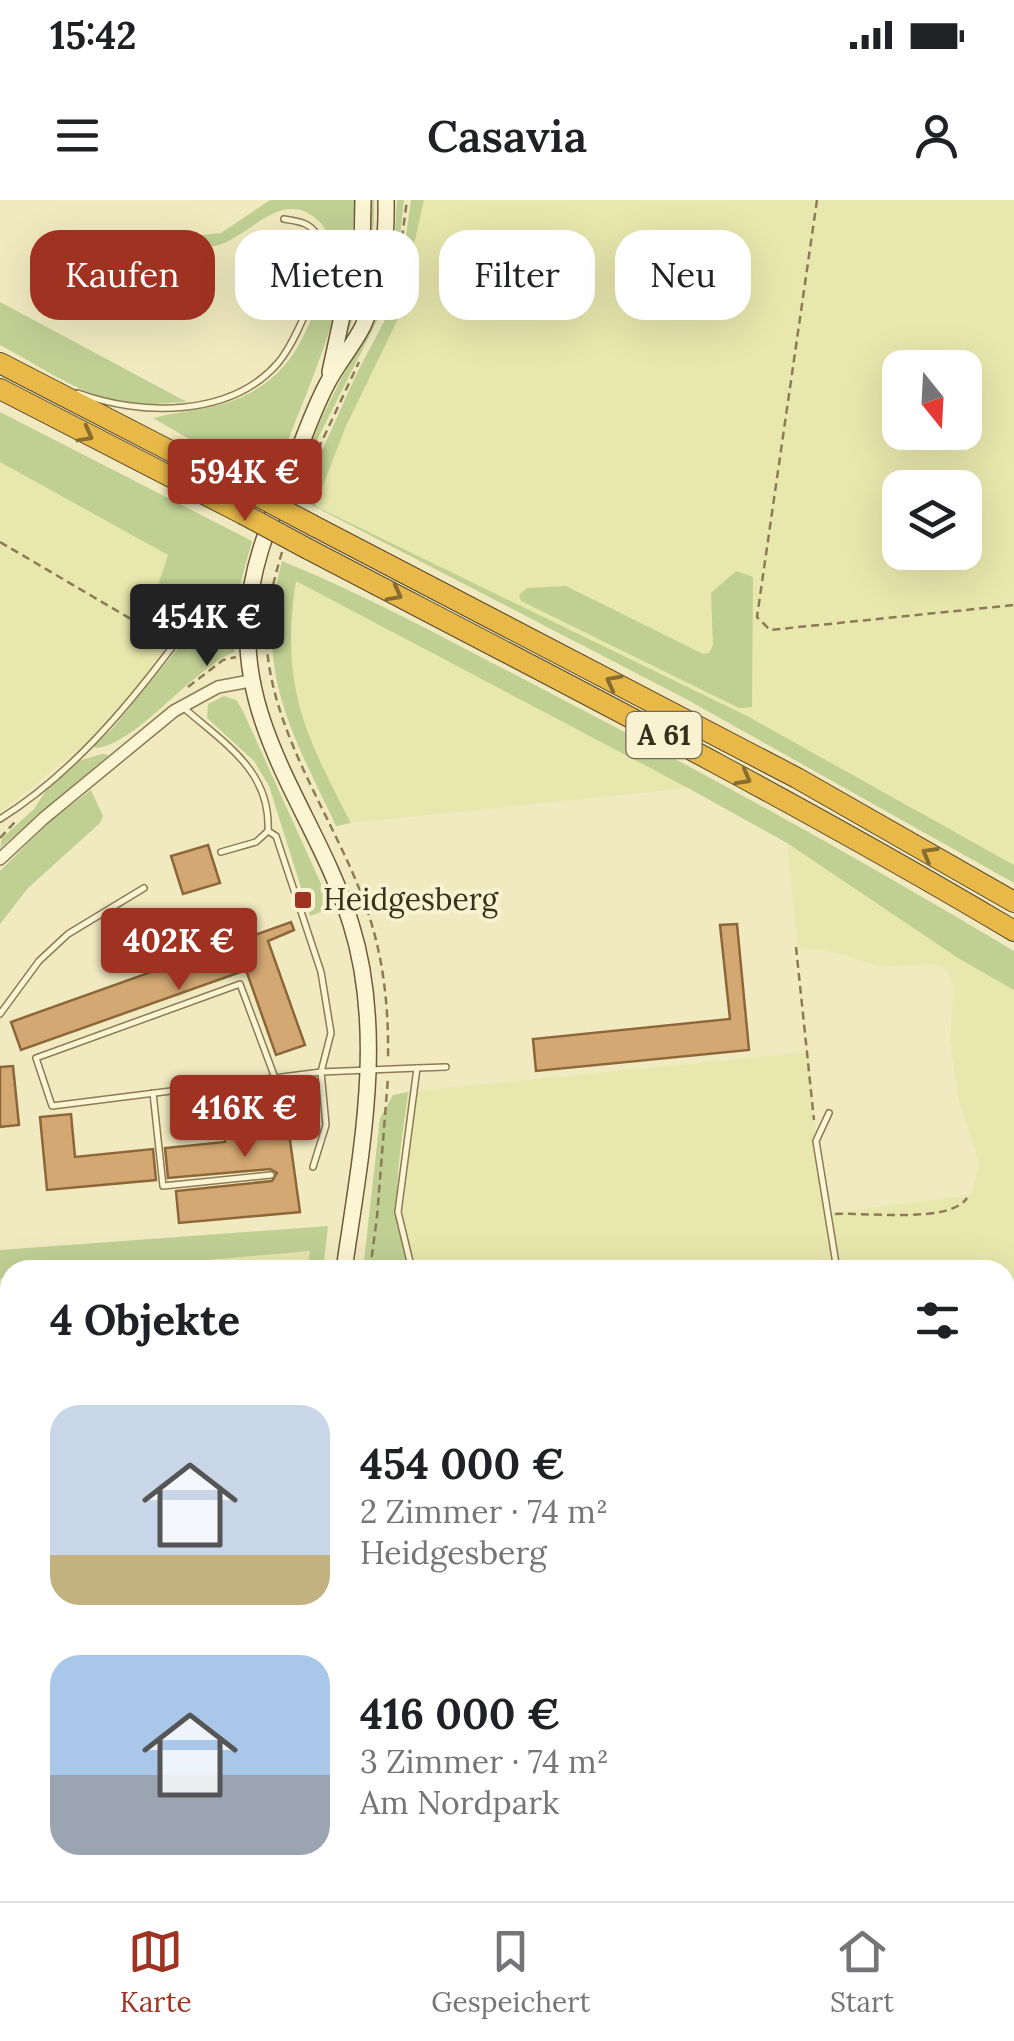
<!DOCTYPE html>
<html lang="de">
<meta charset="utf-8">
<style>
:root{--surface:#fff;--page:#f2f2f2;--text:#202124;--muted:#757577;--line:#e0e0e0;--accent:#a03221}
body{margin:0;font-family:Lora,serif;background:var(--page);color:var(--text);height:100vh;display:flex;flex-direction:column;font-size:38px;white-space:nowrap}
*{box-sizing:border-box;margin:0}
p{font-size:32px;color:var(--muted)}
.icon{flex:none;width:55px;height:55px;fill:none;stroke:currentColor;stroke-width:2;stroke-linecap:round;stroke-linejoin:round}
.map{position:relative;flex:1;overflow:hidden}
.sheet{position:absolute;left:0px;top:1060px;width:1015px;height:642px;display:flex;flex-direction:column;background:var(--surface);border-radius:30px 30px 0 0;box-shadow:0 10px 40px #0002}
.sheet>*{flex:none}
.guide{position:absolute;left:30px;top:30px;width:955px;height:90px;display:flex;gap:20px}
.needle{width:65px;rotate:162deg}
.buttons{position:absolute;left:882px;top:150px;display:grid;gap:20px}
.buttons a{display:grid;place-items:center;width:100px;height:100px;border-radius:20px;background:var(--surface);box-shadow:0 10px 40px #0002;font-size:50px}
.price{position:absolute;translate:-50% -85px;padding:0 22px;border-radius:10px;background:var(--accent);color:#fff;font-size:32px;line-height:65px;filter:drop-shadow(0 2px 5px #0008)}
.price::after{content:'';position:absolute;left:50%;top:60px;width:30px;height:22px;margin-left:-15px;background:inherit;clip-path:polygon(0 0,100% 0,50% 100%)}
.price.current{background:#222;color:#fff}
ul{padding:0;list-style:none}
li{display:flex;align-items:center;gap:30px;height:250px;padding:0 50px}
li span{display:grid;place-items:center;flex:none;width:280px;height:200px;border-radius:30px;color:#555}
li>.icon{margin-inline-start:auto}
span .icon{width:120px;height:120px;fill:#fffc;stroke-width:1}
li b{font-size:42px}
h2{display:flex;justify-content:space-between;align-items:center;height:120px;padding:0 50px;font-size:42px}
.tag{padding:0 35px;border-radius:30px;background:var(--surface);box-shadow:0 10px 40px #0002;font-size:35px;line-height:90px}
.tag.current{background:var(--accent);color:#fff}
.status{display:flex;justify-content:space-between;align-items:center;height:70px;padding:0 50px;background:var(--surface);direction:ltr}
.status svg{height:28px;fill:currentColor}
header{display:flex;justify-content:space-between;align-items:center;height:130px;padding:0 50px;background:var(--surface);font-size:45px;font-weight:600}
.tab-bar{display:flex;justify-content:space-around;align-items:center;height:140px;border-top:2px solid var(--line);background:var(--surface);font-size:28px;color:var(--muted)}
.tab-bar a{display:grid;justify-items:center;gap:5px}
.tab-bar .current{color:var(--accent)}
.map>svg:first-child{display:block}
.farmland{fill:#e8e7ad;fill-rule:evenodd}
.green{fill:#c0d093}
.building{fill:#d3a872;stroke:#8d673a;stroke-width:2.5}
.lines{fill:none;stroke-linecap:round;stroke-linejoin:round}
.lane-casing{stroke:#8c7b56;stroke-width:8}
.street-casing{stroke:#8c7b56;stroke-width:14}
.secondary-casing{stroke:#6e5b3a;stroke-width:18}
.highway-casing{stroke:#59472b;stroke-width:22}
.path{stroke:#8c7b56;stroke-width:2.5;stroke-dasharray:8 5;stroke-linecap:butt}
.lane{stroke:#fbf5d4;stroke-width:5}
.street{stroke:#fbf5d4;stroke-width:11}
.secondary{stroke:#fbf5d4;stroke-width:15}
.highway{stroke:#e8b949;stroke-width:20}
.highway-bridge-casing{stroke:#59472b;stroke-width:22;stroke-linecap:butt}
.highway-bridge{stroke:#e8b949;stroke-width:20}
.oneway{stroke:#886d30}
.poi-dot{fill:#a03221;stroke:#f8f2d0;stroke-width:4}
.labels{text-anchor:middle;stroke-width:8;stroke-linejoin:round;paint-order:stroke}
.shield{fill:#f8f2d0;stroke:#736a52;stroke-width:2.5}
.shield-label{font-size:28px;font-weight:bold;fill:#3a2f1c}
.poi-label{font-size:30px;fill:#3a2f1c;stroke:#f8f2d0;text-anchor:start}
</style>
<div class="status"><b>15:42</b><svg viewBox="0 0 49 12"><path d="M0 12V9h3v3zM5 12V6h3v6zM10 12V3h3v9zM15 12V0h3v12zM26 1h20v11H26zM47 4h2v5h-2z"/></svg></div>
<header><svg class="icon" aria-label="menu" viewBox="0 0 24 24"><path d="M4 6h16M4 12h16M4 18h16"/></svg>Casavia<svg class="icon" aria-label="person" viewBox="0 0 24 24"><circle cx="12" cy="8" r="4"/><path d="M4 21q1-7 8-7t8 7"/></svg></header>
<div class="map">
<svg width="1014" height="1701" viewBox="0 0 1014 1701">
<rect width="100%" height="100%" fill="#f1eac0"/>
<g class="farmland">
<path d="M424,0H1014V665L747,516L314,306L346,226L397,121ZM900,168H965V232H900ZM900,288H965V352H900Z"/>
<path d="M0,262L168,355L143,430L164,445L163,455L117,512L86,543L0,613Z"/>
<path d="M295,380L688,588L351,623L311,546L295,495L290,464Z"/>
<path d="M787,643L958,758L1014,790V1450L1005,1453V1070H839L831,1013L972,995L979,963L959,900L950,840L954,787L947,770L935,764L882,767L826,750L798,748Z"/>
<path d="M809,852L816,941L836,1070H416L396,1004L408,892Z"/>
<path d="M311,1051L307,1070H96Z"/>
<path d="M10,1078V1445L0,1429V1079Z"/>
<path d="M1014,1538V1701H928L927,1693L1005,1692V1541Z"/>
<path d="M0,1574L10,1575V1692L171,1693L176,1701H0Z"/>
</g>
<g class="green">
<path d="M270,0H354C357,86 301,204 270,286L153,218C188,209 223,210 255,190C270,181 283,169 293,154C310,131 337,59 326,31C322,22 312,15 304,11C271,0 246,39 215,46C203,48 190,45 178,42L184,37L221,33Z"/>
<path d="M370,0H374C375,50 364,97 343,143L362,82L368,47Z"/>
<path d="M397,0H404L398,55L389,97L312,250L296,293L292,290L322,217L388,86L393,64Z"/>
<path d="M411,0H424L397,121L346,226L315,306L747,516L1014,665V683L686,499L300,299L357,173L389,112L400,79Z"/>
<path d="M0,102L187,202C163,203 138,207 115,201C75,191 36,164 0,145Z"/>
<path d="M0,212L252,341L236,400L234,452C191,470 134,547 95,548L94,546L113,528L180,446L145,425L168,355L0,262Z"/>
<path d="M282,361C369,396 451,442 535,485C697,569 857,657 1014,751V790L958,758L787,643L688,588L296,381C280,485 304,533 351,623L336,626C291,530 253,470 282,361Z"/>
<path d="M736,371L753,377L752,507L739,508L521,401L519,395L527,388L566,386L703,454L709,453L713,445L711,393Z"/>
<path d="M224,496L236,500L242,509L332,708L310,716L269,586L254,561L207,518L208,504Z"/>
<path d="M102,554L109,555L0,648L2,638L34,609L49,586L75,562Z"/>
<path d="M91,590L103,616L100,623L28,688L0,724V671L48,623Z"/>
<path d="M408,892C400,958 388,1004 409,1070H363L380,918L393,895Z"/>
<path d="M328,1026L323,1070H307L310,1051L96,1070H10V1078L0,1079V1050Z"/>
<path d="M396,1692H509L513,1701H394Z"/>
<path d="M171,1693H254L259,1701H176Z"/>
<path d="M519,1693H609L595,1701H522Z"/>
<path d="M696,1693L927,1692L928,1701H685Z"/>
</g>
<g class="building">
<path d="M208,645L220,683L183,694L171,656Z"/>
<path d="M291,722L294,730L268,741L305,845L276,855L246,770L21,850L11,822Z"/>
<path d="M737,724L749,850L536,871L533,839L730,819L720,725Z"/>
<path d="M13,866L19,925L0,927V867Z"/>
<path d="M306,891V895L312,894L315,924L288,926L300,1012L179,1023L176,991L272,981L277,973L270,969L168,978L165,948L225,942L220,901Z"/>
<path d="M71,914L75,957L153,949L156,980L47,990L40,917Z"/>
</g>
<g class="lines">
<g class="lane-casing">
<g id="lane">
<path d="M78,193C140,216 230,218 278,163C292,146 302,122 310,102C317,84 328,53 317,35C310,22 297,21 284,19"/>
<path d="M184,508C225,544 271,571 268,631L256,642L221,652"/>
<path d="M0,619C69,576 125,510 173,446L148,429"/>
<path d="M268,631L276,636L321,772L331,833L321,872L326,925L313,967"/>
<path d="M0,814L39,761L68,734L144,688"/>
<path d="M417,868L446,867"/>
<path d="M275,878L240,784L36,858L52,906L321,872L417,868L398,1012L412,1070"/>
<path d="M153,893L163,986L271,975"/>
<path d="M829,913L816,941L837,1070"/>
</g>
</g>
<g class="street-casing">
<g id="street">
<path d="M0,659L44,618L174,511L218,487L250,481"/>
<path d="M0,1569L10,1570"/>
<path d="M266,1692L272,1701"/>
</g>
</g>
<g class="secondary-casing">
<g id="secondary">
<path d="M330,172L343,112L362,51L363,0"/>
<path d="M344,1070C360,958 386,835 351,724C319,619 241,535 248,419C251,362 271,320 292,268C303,240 313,210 327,184C337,164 353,146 363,126C381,87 387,42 386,0"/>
<path d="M341,1692L348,1701"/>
</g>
</g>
<g class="highway-casing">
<g id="highway">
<path d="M0,163L250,292"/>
<path d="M0,189L243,314"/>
<path d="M314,326L797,578L1014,702"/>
<path d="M308,349C545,473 784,594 1014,731"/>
<path d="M1005,1485L1014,1481"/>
<path d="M1005,1510L1014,1506"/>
<path d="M516,1692L519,1701"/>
<path d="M376,1701L387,1692"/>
<path d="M608,1701L621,1692"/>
<path d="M647,1701L660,1692"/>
</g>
</g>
<g class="path">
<path d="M817,0L757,417L770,430L1014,405"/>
<path d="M389,102L398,68L407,0"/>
<path d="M307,273L359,162"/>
<path d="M0,342L141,425"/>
<path d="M282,352C272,386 263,422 268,458C279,544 334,620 364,701C383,752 389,805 388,860"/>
<path d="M188,487L223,460L236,457"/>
<path d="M0,638L15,622"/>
<path d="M796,747L814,920"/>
<path d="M835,1014C866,1012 950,1024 967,998"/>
<path d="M370,1070L377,1017L388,878"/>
<path d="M0,1436L10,1450"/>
<path d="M324,1692V1701"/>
</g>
<use href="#lane" class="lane"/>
<use href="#street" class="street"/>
<use href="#secondary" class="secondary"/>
<use href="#highway" class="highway"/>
<g class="highway-bridge-casing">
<g id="highway-bridge">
<path d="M250,292L314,326"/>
<path d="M243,314L308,349"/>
</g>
</g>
<use href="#highway-bridge" class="highway-bridge"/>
</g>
<defs><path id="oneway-chevron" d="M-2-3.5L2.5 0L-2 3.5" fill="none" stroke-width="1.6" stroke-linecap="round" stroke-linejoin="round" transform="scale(2.5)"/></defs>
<g class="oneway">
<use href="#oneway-chevron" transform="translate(86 235) rotate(28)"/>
<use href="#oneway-chevron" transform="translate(395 394) rotate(28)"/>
<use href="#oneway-chevron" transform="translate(613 482) rotate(-152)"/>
<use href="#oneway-chevron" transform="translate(744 578) rotate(29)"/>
<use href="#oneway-chevron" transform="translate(929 654) rotate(-150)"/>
</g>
<rect class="poi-dot" x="293" y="690" width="20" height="20" rx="5"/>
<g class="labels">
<rect class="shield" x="626.5" y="512" width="75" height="46" rx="8"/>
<g class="shield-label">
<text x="664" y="545">A 61</text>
</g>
<g class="poi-label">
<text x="323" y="710">Heidgesberg</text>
</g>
</g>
</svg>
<div class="buttons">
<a><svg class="needle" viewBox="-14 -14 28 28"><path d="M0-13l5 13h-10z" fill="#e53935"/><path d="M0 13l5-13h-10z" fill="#757577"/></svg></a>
<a><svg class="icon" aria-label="layers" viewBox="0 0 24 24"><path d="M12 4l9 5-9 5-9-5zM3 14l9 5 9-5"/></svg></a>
</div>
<b class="price" style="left:245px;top:324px">594K €</b>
<b class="price current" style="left:207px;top:469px">454K €</b>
<b class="price" style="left:179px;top:793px">402K €</b>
<b class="price" style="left:245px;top:960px">416K €</b>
<div class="guide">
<a class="tag current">Kaufen</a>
<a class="tag">Mieten</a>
<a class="tag">Filter</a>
<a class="tag">Neu</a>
</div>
<section class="sheet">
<h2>4 Objekte<svg class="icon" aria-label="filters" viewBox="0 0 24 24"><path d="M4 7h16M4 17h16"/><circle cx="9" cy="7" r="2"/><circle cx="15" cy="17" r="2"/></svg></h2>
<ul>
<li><span style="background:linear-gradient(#c9d6e8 75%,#c2b280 0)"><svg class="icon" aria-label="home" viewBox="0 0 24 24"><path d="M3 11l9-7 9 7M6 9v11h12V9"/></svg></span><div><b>454 000 €</b><p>2 Zimmer · 74 m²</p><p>Heidgesberg</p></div></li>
<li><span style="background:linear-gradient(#a9c7e8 60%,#9aa5b1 0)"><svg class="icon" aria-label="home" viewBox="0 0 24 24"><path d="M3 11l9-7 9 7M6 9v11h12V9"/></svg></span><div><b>416 000 €</b><p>3 Zimmer · 74 m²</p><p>Am Nordpark</p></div></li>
</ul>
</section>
</div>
<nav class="tab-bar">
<a class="current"><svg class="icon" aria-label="map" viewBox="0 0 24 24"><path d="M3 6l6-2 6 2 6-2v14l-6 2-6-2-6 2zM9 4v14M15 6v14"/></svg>Karte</a>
<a><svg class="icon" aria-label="saved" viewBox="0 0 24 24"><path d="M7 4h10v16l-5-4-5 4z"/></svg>Gespeichert</a>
<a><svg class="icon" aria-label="home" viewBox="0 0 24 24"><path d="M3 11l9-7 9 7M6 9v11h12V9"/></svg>Start</a>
</nav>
